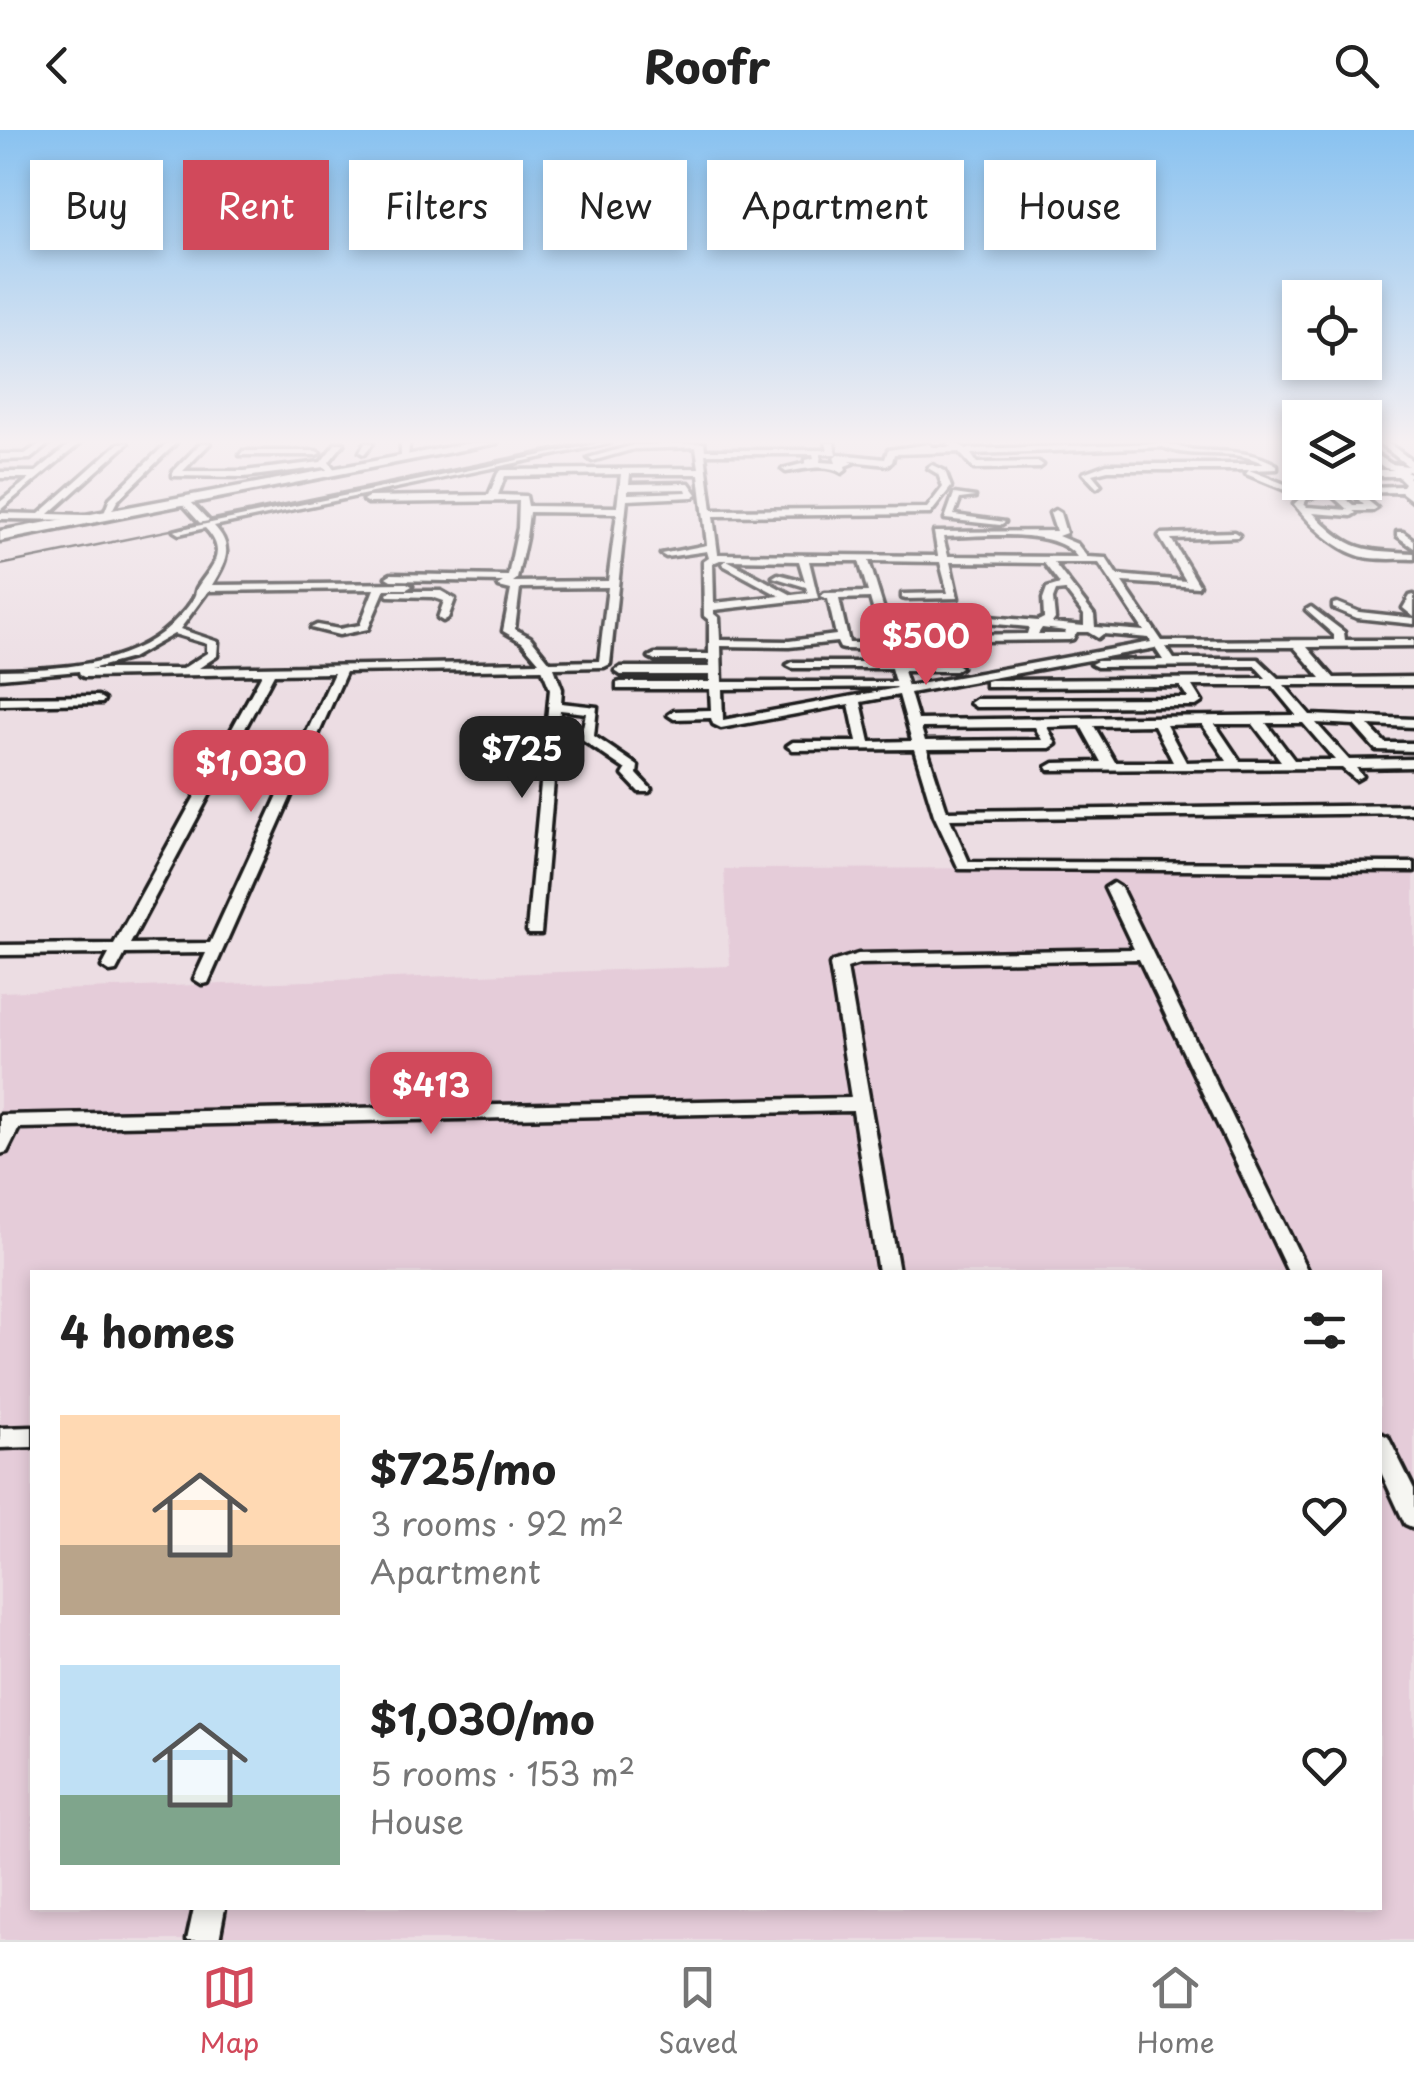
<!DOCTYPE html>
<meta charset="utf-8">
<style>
:root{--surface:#fff;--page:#f2f2f2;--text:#222;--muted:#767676;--line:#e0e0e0;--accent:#d1495b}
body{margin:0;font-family:"Playpen Sans",sans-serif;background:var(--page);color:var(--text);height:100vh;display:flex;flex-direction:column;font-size:38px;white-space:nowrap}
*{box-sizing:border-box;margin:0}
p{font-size:32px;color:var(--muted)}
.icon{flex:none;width:55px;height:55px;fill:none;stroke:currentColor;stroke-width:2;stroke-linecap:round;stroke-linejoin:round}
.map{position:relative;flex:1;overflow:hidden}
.details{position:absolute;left:30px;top:1140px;width:1352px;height:640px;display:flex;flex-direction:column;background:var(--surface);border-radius:0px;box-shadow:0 5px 15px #0003}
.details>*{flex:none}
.top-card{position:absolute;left:30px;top:30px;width:1355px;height:90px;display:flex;gap:20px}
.buttons{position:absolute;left:1282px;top:150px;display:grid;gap:20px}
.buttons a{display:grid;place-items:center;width:100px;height:100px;border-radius:0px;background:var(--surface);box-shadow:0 5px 15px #0003;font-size:50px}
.price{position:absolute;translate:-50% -85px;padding:0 22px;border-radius:20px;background:var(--accent);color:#fff;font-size:32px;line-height:65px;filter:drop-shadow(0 2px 5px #0008)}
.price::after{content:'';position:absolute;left:50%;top:60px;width:30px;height:22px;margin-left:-15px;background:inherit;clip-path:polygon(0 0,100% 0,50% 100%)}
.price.active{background:#222;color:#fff}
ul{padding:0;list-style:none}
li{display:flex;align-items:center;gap:30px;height:250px;padding:0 30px}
li span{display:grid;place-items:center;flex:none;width:280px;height:200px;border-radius:0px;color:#555}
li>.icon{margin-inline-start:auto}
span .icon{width:120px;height:120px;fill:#fffc;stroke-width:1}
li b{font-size:42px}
h2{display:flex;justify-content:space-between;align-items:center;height:120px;padding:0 30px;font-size:42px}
.chip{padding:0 35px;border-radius:0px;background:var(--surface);box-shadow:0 5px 15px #0003;font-size:35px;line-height:90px}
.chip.active{background:var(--accent);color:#fff}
header{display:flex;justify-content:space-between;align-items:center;height:130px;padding:0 30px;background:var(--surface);font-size:45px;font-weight:700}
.dock{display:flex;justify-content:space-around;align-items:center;height:140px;border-top:2px solid var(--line);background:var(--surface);font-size:28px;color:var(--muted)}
.dock a{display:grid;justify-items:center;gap:5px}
.dock .active{color:var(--accent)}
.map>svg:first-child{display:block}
.built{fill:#e5ccd9;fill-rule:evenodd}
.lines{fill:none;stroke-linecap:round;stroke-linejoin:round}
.street-casing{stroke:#1c1c1c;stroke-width:7}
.primary-casing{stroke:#1c1c1c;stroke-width:7}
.street{fill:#f6f6f2;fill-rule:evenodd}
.primary{fill:#f6f6f2;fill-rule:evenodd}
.rail{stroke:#1c1c1c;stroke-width:2.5}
</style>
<header><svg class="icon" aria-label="back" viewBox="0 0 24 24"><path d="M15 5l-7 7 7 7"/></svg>Roofr<svg class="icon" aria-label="search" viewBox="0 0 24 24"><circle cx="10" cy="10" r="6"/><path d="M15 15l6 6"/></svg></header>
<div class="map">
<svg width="1414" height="1810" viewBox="0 0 1414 1810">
<rect width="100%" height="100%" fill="#ecdde3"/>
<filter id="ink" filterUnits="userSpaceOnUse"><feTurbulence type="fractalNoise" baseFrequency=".01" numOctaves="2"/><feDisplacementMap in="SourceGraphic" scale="20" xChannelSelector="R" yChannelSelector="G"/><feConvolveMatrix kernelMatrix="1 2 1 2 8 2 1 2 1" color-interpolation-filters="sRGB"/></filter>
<g filter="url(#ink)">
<path class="built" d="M1414,737V1810H0V862L730,836L724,739ZM32,1142H1380V1778H32Z"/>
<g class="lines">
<g class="street-casing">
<g id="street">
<path d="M41,313H50L30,329L0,330V324H25Z"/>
<path d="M71,313H80L0,380V372L30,348H0V342H36Z"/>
<path d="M119,313H128L49,384L84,385L87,386V390L0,389V383L39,384Z"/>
<path d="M167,313H176L117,371L109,386H103L110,368Z"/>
<path d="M201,313H210L183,341H244L321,332L336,313H344L329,332L335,340L331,343L324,337L244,347L173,346V342Z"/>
<path d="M365,313H373L364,324L360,322Z"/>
<path d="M401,313H409L408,330L401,328Z"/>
<path d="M593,313H610L214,396C235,418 225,433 212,455L407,453L412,456L407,459H385L368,499L339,505L311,498L317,495L339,499L360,495L374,459L208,461L180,499L218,512L217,526L199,538L539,532L522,512L503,501L511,460L499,457L498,455L503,452L391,450L386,447L391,444L508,446L518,398L519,371L368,373L363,370L368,367L489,365L498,343L502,340L699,338L696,317L634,319L592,331L588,328L634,315L704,313L705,320H828L826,313H834L836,324H821L820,332L836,333L834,327L838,324L885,329L888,320L929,314L932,317H952L946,313H956L967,319L1166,313C1204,328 1239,313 1277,335V339L1249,340L1295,358L1321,361V365L1307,369L1304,374L1307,377L1348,380L1328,362V358L1403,356L1405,353L1398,346H1365V340H1394L1385,338L1365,323V317L1391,334L1408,336L1379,313H1388L1414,332V340L1406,341L1413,344L1408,347L1414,352L1410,361L1414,364V372L1401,362L1339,363L1353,375H1364L1357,368L1361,365L1377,378L1372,381H1353L1356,383L1351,386L1313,383C1352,422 1360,420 1414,423V429C1397,428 1373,431 1357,425C1333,417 1309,393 1294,374L1305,364L1290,362L1246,344L1249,340H1108L1092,344L1101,355L1097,358L1083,343L1107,334H1264C1233,316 1196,331 1163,317L971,324L977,333L1039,332L1043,335L1039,338L974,339L959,322L894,324L892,332L888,335L850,331L853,333L845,336L846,340L842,343C828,333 804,339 786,342L782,339L806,333V330L814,328L813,324H705L712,380L927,378L943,357L938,344L928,338L932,335L945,341L951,357L930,384L713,386L718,424L938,426L934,402L1056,401L1050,383L1055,380L1060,383L1066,403L1058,406L1077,414L1087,427L1106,428L1117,445L1186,451L1159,406L1161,404L1234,402L1239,405L1237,407L1171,409L1199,455L1198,457L1122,452L1162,511L1334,510V505L1306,480L1311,477L1344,502L1345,510H1414V516L1307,517L1334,548L1414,547V555H1284L1310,585L1414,589V597L1368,595L1385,613H1414V621L1376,620L1354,595L1316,593L1349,630L1414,629V637L1356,638L1363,646L1356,650L1342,638L1049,640L1047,637L1054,633L1101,632L1081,596L1047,597L1056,614L1050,618L927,619L947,681L1414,675V683L950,689L969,732L1414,733V741L959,739L934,685L914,619L793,620L787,616L793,612H857L849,574L721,598L713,594L711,588L674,589L668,585L674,581L711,580L710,559H617V553L621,552H710V545H621L615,541L621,537H710L709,530H655L649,527L655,524H709V490L704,486L703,432L709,428L707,421L666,427L661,424L707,415L699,344H630L629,354L689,353L697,364L693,367L627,370L610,534L604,537L554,538L562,559L561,573L597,577L594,606L638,636L637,644L651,659L649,662H639L623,645L626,640L582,610L581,607L586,583L560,580L541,804H529L527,801L550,559L542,539L346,542L208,853L202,854L194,849L206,823L125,824L116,841L110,842L102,837L109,824L0,825V815L114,814L262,544L84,547L80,545L79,541L0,548V540C57,539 127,537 171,495C179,487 191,475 195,465C196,462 196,460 197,458C210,437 230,424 205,398L179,404L174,401L201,394L181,372V368H187L210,392ZM621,344L617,377L528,376L526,366L498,365L505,346ZM686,359L687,362L628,364V360ZM529,382L617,383L608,451L513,452L517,449L526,408ZM943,407C977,407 1056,396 1077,427L948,426ZM720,430H727L722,433L723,435L780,466L714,473L713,433ZM727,430L799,431L805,451L778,444L773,447L806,457L808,463L792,465ZM809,431H859L868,462L825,463L820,466L828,469L836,505L789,511L720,510L719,488L714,484V480L818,468ZM869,431L940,432L948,463L902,464V468L906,469L958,468L950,432L1044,433L1060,454L1047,458L1043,469L1044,488L1038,491L952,484L947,487L952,490L1029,497L1027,504L892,506ZM1054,433H1099L1144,501L1095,497L1094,485ZM608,457L599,531L550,532L530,507L515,499L520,458ZM1065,460L1084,485V496L1052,493L1055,489L1053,469L1056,461ZM870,468L883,513H849L839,469ZM1042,498L1066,501L1065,504H1038ZM1077,502H1088L1098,508L1103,504L1149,508L1151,512L908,556L903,541H955L961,537L955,533H901L894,512L1069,510L1073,509ZM174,504L207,514V523L182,539H91L132,528ZM837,512L840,518L844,519L885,520L889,532H793L787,535L793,538H891L895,552H722L721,516L789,517ZM1166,517H1294L1321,548H1278L1258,529H1174ZM1155,518L1163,530L1097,531L1091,534L1097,537L1255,536L1266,548L990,550L986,551V557L1180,556L1188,568L976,569L970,573L976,577L1196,576L1202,572L1192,556H1272L1296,585L918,590L910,563ZM334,543L210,813L130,814L274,544ZM896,557L897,558L723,590L722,559ZM899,565L912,611L870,612L861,572ZM1266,593H1303L1335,630H1294ZM1202,594L1227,631L1186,632L1166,595ZM1215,594H1253L1281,631H1240ZM1154,595L1173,632H1115L1094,596ZM1035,597L1042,610L925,611L921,598Z"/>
<path d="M243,321H316L320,323L316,325H240Z"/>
<path d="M1288,322L1300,327V334L1288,326Z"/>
<path d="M954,364L975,367L960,369L954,385L1005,392L1000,395L945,389Z"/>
<path d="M1397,402H1403L1414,410V418L1397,406Z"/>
<path d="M392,461H441L455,469L448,488L443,491L438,488L444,471L432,467L388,466L387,464Z"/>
<path d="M1414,465V487L1403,478L1410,466Z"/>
<path d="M1337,473L1359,482L1414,488V494L1357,488L1333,478V474Z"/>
<path d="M98,566L104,570L102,573L0,575V567Z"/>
<path d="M1113,753L1121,758L1308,1142H1288L1139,829L859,834L847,838L899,1142H878L853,981L19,998L7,1022L0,1024V985L851,968L830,835L832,832L858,824L1134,819L1105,758Z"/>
<path d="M32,1297V1317L0,1318V1298Z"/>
<path d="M1380,1303L1388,1307L1414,1359V1398L1405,1394L1380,1340Z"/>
<path d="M194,1778H225L219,1810H187Z"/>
</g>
</g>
<g class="primary-casing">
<path id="primary" d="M470,313H497L0,411V401Z"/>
</g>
<use href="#street" class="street"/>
<use href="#primary" class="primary"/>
<path class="rail" d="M0,435L595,313"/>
</g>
</g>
<linearGradient id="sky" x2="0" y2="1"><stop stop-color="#89c2f0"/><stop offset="0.55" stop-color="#f6f0f2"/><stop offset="1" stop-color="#f6f0f2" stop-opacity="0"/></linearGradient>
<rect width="1414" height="567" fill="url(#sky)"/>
</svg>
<div class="buttons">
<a><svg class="icon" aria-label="locate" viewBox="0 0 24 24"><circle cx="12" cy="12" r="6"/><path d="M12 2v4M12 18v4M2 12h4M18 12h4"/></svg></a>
<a><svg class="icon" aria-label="layers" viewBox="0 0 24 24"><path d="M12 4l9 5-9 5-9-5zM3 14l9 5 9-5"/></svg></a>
</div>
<b class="price" style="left:926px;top:558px">$500</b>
<b class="price active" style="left:522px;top:671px">$725</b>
<b class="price" style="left:251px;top:685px">$1,030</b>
<b class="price" style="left:431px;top:1007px">$413</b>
<div class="top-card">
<a class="chip">Buy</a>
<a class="chip active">Rent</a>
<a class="chip">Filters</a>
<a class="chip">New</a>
<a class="chip">Apartment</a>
<a class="chip">House</a>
</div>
<section class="details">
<h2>4 homes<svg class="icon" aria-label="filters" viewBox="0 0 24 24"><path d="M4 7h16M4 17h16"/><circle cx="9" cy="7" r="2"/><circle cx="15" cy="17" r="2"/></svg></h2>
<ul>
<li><span style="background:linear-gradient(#ffd9b3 65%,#b9a48a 0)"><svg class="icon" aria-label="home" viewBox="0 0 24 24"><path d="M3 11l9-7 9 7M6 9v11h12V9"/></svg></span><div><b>$725/mo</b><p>3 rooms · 92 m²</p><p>Apartment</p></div><svg class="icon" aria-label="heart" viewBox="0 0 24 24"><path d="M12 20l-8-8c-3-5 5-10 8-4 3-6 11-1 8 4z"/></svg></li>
<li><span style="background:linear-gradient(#bfe0f5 65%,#7fa58c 0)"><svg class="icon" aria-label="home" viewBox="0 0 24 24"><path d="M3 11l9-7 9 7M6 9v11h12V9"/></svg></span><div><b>$1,030/mo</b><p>5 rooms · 153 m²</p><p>House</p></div><svg class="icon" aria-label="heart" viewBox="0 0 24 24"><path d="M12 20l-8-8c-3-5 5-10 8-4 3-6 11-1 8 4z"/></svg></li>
</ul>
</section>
</div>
<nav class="dock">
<a class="active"><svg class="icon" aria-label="map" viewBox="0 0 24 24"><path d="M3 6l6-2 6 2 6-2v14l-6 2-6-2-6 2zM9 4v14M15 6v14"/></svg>Map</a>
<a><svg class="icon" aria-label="saved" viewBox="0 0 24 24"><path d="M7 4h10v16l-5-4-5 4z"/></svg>Saved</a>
<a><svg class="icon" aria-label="home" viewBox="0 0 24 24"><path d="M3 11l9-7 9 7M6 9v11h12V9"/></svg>Home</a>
</nav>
